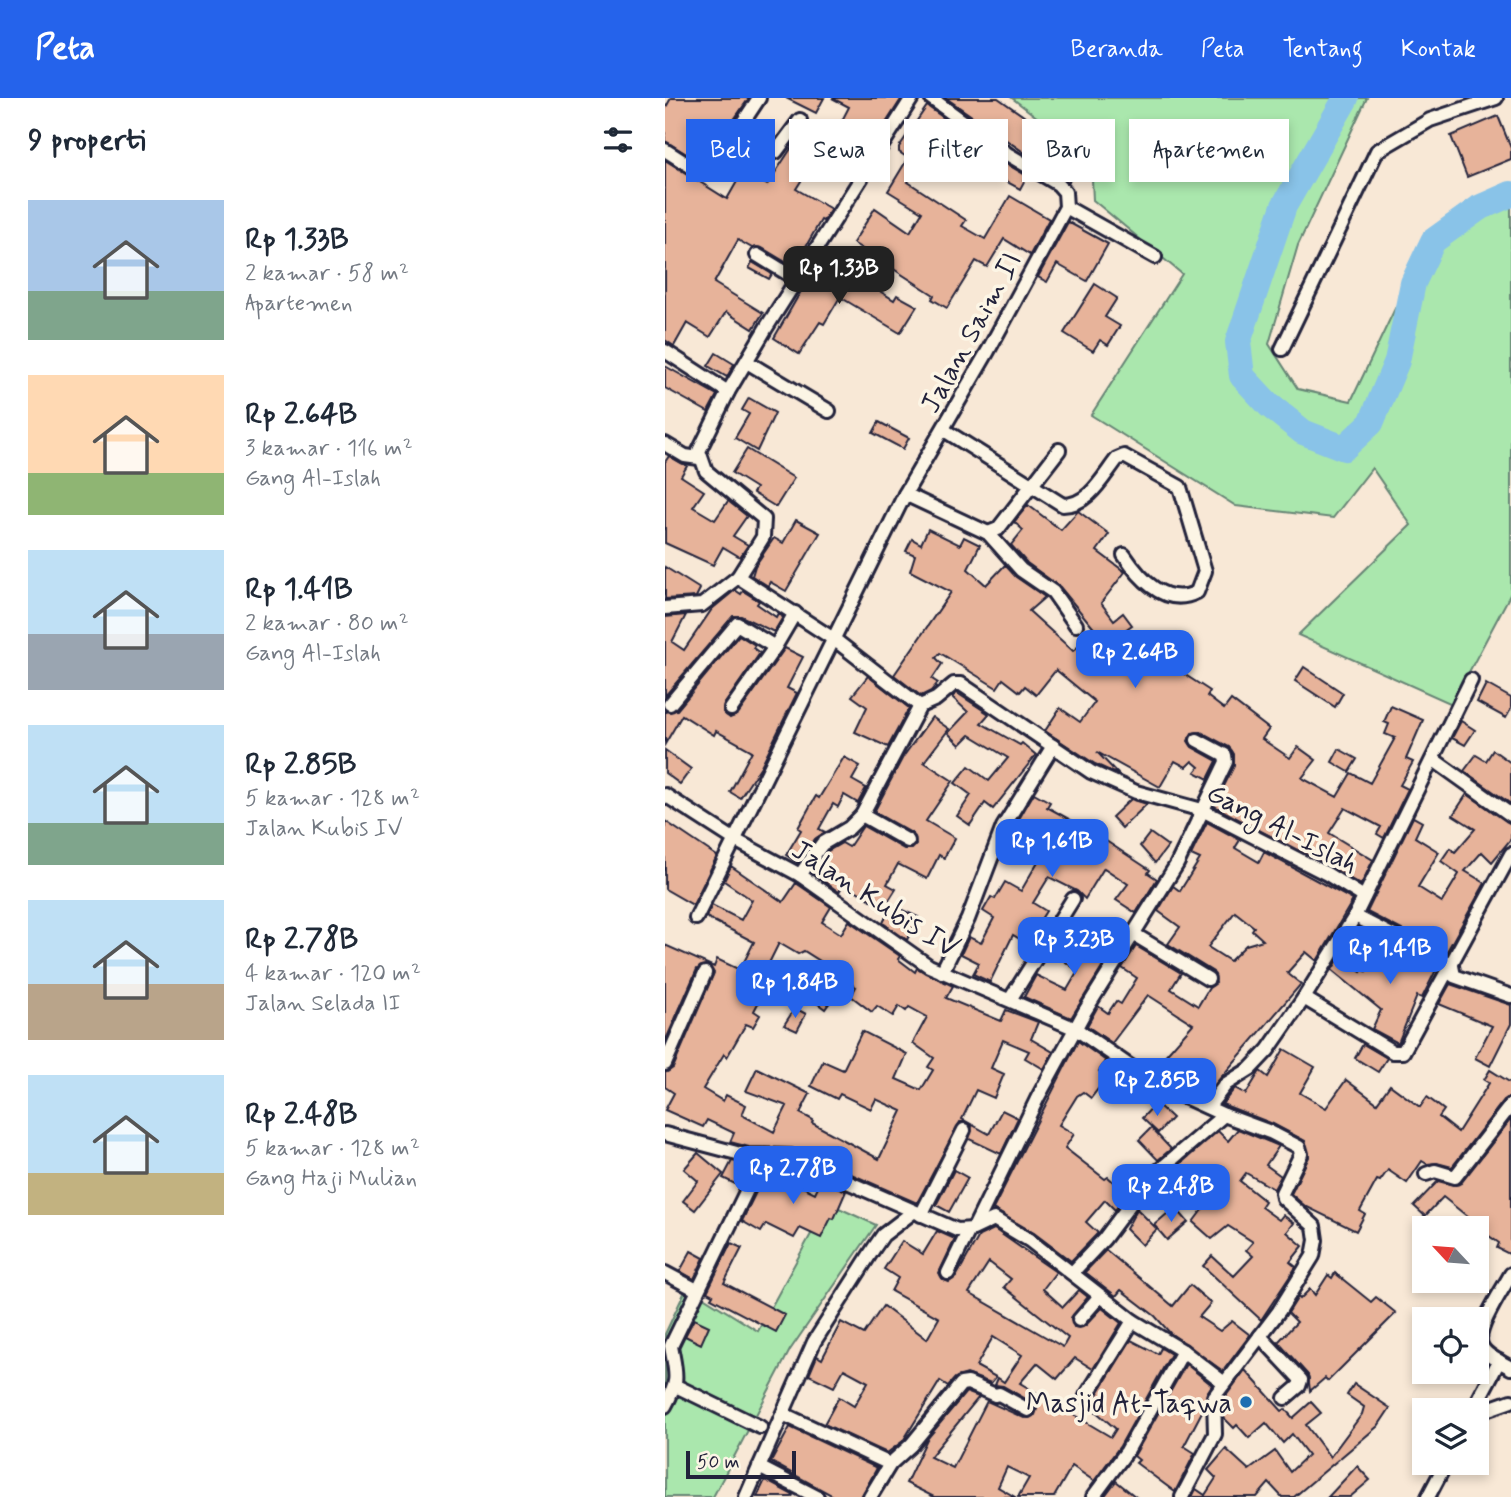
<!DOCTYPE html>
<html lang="id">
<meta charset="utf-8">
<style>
:root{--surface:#fff;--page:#f6f6f7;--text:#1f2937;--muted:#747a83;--accent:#2563eb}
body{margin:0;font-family:Mynerve,sans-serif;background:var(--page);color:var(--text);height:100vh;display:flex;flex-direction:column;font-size:26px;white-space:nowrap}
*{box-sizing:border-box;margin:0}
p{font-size:23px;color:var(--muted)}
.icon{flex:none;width:38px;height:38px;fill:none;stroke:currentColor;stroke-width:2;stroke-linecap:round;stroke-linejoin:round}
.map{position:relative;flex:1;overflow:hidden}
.details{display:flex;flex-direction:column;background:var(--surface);width:665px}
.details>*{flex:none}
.guide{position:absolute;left:21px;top:21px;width:665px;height:63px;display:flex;gap:14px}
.needle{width:46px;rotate:296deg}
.tools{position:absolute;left:747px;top:1118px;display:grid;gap:14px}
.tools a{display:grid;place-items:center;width:77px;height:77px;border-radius:0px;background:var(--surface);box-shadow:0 4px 10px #0003;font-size:35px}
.scale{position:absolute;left:21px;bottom:18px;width:110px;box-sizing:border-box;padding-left:7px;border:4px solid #22223b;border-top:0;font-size:19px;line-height:24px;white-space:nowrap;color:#22223b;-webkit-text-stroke:5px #fcf5e5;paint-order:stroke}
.price{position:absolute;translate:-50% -60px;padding:0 16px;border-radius:14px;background:var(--accent);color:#fff;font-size:23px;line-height:46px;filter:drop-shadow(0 2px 4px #0008)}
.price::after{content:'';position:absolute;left:50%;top:42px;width:21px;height:16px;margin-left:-10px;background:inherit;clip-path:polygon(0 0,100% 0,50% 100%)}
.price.active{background:#222;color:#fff}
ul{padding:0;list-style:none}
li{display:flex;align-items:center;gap:21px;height:175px;padding:0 28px}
li span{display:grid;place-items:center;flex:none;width:196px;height:140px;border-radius:0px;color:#555}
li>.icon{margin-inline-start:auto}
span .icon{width:84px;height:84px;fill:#fffc;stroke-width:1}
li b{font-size:30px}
h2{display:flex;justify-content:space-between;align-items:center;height:84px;padding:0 28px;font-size:30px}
.chip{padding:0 24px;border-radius:0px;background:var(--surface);box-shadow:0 4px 10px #0003;font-size:24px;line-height:63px}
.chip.active{background:var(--accent);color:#fff}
header{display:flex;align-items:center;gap:42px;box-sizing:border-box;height:98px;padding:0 35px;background:var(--accent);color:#fff}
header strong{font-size:33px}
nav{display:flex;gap:38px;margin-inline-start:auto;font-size:24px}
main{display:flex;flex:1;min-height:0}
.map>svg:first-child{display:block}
.green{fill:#aae7ad;stroke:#668474;stroke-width:2}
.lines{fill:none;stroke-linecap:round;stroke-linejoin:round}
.river{stroke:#89c3e8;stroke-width:26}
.building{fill:#e7b39a;stroke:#22223b;stroke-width:2;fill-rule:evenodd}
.minor-casing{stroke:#22223b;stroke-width:18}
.minor{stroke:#fcf5e5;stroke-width:12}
.poi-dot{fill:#1f6fb2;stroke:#fcf5e5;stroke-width:2.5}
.labels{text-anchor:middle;stroke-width:7;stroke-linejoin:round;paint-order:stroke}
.street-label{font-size:28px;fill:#22223b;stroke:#fcf5e5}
.poi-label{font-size:28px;fill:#22223b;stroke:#fcf5e5;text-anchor:end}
</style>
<header>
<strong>Peta</strong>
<nav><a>Beranda</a><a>Peta</a><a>Tentang</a><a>Kontak</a></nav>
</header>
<main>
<section class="details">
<h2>9 properti<svg class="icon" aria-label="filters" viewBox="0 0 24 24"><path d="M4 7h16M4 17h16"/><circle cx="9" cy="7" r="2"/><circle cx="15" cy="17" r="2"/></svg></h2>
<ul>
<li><span style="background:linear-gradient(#a9c7e8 65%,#7fa58c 0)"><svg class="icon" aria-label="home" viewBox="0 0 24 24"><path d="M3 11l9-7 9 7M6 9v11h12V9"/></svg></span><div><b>Rp 1.33B</b><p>2 kamar · 58 m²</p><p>Apartemen</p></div></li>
<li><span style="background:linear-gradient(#ffd9b3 70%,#8fb573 0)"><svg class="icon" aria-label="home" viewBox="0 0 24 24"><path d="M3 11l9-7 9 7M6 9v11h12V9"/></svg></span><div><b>Rp 2.64B</b><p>3 kamar · 116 m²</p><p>Gang Al-Islah</p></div></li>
<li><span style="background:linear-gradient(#bfe0f5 60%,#9aa5b1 0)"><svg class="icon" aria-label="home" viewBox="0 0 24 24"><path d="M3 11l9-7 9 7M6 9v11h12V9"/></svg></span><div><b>Rp 1.41B</b><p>2 kamar · 80 m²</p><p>Gang Al-Islah</p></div></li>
<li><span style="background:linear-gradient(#bfe0f5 70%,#7fa58c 0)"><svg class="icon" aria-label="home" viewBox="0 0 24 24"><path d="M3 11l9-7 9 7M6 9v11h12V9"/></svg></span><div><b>Rp 2.85B</b><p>5 kamar · 128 m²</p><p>Jalan Kubis IV</p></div></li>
<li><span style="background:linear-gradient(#bfe0f5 60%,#b9a48a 0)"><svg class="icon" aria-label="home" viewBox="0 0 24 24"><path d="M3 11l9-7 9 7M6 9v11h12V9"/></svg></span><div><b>Rp 2.78B</b><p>4 kamar · 120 m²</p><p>Jalan Selada II</p></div></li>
<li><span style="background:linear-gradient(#bfe0f5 70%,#c2b280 0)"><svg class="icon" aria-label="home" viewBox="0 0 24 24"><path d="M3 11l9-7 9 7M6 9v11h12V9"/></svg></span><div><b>Rp 2.48B</b><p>5 kamar · 128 m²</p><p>Gang Haji Mulian</p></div></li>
</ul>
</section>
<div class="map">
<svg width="846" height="1399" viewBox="0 0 846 1399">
<rect width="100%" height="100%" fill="#f8e8d6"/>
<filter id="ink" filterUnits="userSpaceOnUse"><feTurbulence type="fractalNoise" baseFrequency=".0143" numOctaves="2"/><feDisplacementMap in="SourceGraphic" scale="14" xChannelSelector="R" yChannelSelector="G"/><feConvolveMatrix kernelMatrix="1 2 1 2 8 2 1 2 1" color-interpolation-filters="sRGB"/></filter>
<g filter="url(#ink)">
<g class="green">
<path d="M347,0H702L633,147L604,246L633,291L686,303L764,139L834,99H846V495L787,606L633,537L746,427L707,370L668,420L571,408L426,317L517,176L428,102L426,61Z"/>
<path d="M163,1105L211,1127L125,1252L48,1399H0V1236L22,1189L93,1233Z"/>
</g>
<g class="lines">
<path class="river" d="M681,0L619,108L573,244L577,278L604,307L638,334L679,350L706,325L732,263L748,185L768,143L814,110L846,96"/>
</g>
<g class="building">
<path d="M6,0H84L38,66L0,43V11Z"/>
<path d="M121,0H159L151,15Z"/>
<path d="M167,0H237L219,28L216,26L203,50L196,47L186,64L171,56L156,79L143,72L131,91L166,111L158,123L156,122L129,169L97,150H87L73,142L49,185L98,215L88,231L61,214L45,239L22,225L9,248L0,242V62L62,101L78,73L102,87L135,37L144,41L152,28L169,38L184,9Z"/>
<path d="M281,0H333L387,38L384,42L417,63L403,85Z"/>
<path d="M262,8L283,23L243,84L301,122L297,128L320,141L345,98L384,121L365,157L339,141L322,169L311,163L282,210L267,201L269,197L188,145L210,110L245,134L257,114L223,93L243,60L234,54V49Z"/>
<path d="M833,18L846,50V61L802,79L786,38Z"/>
<path d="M338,64L362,78L355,91L331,78Z"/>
<path d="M403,124L443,146L422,183L392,166L382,184L373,179Z"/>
<path d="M87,164L107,176L104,181L84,170Z"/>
<path d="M161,168L179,178L184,169L196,176L194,180L229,202L232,197L252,208L235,235L175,199L159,226L155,224L134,256L109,240L143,181L151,186Z"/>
<path d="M430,186L452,200L440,219L455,228L443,247L435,242L428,253L399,235Z"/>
<path d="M51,255L69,266L62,279L43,268Z"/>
<path d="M0,268L52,297L43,314L0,290Z"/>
<path d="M84,300L110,315L92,353L70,340L84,316L77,312Z"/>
<path d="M214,324L244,340L238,351L208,335Z"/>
<path d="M82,351L129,380L111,409L88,395L91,390L67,375Z"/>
<path d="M4,358L22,368L16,378L39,393L28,409L50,422L63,403L82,418L68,438L83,447L75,459L58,449L48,467L0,445V364Z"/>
<path d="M363,407L396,432L413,413L444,436L432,453L460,474L436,505L449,522L458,515L467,527L456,535L477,558L482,552L545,593L542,598L559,611L566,602L604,631L597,641L625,660L633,649L651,662L637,680L672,699L686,675L705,685L730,640L720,636L724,626L719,624L726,608L758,622L741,661L748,664L735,687L743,691L719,740L712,736L716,729L680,710L664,735L708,762L696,787L549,708L569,668V656L564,649L536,634L527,635L523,643L527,649L552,663L543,681L530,674L534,669L527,663L521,669L510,663L495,689L432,654L454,677L430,666L380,633L395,610L415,624L430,604L391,572L371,597L360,588L355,594L338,581L332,590L275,555L271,560L277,566L267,581L273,585L266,593L256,598L229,577L286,494L245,473L250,457L241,453L247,441L256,446L263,431L295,447L299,439L315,447L303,471L321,487L340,467L351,479L380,499L364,513L408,553L431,533L395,489L362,465L346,447L358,432L349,424Z"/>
<path d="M131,422L155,435L121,493L105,484L103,488L87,478L90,468L109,440L118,445Z"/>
<path d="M0,469L35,491L31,499L0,501Z"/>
<path d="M70,492L76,496L78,493L94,503L92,506L111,519L113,515L118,519L109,534L76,518H68L0,598V519L21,517L7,544L19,552L47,511Z"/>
<path d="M74,537L90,547L88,550L95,555L59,607L58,614L65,620L73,616L120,550L138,559L122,590L132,595L96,668L75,700L65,694L87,653L51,633L49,637L17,617L0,646V613L12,612Z"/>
<path d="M639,569L678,595L670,609L630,583Z"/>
<path d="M203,578L244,610L223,649L190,634L202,609L187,598Z"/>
<path d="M821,586L846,600V611L841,620L812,604Z"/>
<path d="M292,595L324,616L316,625L355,647L357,645L371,657L328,711L320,705L305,727L292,718L306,697L290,685L304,668L324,683L343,660L305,637L295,647L283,635L303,614L287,599Z"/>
<path d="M267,619L284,631L259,664L288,683L261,723L290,740L279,760L274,757L262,781L233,766L222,786L231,791L219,810L179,785L174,794L147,775L163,753L177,745L184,749L198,728L239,751H247L251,747L248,736L209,714L238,659Z"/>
<path d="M796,623L810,632L800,647L787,640Z"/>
<path d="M674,651L692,661L684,674L667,664Z"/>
<path d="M0,652L26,671L15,686L0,675Z"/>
<path d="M828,652L846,665V706L799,673L811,657L821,663Z"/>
<path d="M179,659L195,668L187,682L201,690L193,705L179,697L173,709L168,706L154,731L160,734L150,741L133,765L121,757L136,732L133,730L144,710L151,698L154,700Z"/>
<path d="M369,695L385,704L382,709L426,733L485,772L483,775L492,781L471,815L451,802L463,786L439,770L420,801L412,793L384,779L368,805L381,813L361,845L348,837L325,884L308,876L314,865L296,856L304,839L316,845L329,820L318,813L326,799L330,801L340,784L356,793L375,760L343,740Z"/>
<path d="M802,696L846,726V741L827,764L817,754L800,773L820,785L781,855L702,814L748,719L757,724L750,739L774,754L753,789L777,804L794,776L776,763L785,750L790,754L810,731L788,717Z"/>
<path d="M466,701L482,706L457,730L447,719Z"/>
<path d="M0,723L52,758L28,807L0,791Z"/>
<path d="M542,724L575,742L570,750L594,764L599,754L688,802L652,863L641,854L622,875L636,886L541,997L490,969L528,926L483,897L447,945L422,928L433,908L443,915L451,903L456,906L472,880L457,870L471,848L516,875L506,891L533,908L544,890L551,885L548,874L503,846L515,829L493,813L508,788L515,793L535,761L526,757ZM570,814L589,829L587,832L598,842L581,847L565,863L543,849Z"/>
<path d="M485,735L503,748L490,765L475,748Z"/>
<path d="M66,768L118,804L131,785L166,809L157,824L176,836L184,823L235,858L233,861L250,874L252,870L288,888L281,900L336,923L341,912L373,924L366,941L388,954L379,971L360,960L364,953L338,942L326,970L339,976L329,1000L311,992L297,1021L324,1036L337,1012L353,1020L336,1056L304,1041L307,1028L302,1024H295L252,1105L127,1050L84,1049L65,1044L69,1035L42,1022L38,1029L0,1012L9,995L0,989V975L8,970L49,875L43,867L32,871L0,944V847L49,869L52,861L75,872L89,844L41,819L47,807L76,822L87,802L59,783ZM114,845L133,856L139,853L158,865L157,868L163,873L191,889L186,898L207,914L212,908L228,918L234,908L241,913L244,909L262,919L248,945L269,960L263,969L268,972L256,992L231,981L242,956L197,933L178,972L158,963L146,988L172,1001L175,996L206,1011L211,1001L237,1013L214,1061L147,1025L148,1022L135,1015L145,996L92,970L81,993L122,1008L109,1034L77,1017L81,1007L61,997L58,1003L38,991L59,956L62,959L81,926L88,929L95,917L89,913L112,869L104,865Z"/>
<path d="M226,807L253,819L242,842L218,825Z"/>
<path d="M434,832L453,844L406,920L359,899L371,877L402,892L413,873L398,862L407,848L418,856Z"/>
<path d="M720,843L772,870L757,900L752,898L733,945L707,931L716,912L667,872L675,859L696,874L698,871L701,873Z"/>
<path d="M785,886L846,907V926L825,968L810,960L827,928L774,906Z"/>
<path d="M152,888L170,897L160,911L144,899Z"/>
<path d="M130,910L141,916L132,933L119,927Z"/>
<path d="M413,943L441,963L434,973L457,992L448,1003L433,991L426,1000L418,994L412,998L394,1027L409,1036L400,1050L440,1081L443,1079L462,1096L450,1112L440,1102L421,1124L433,1135L406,1163L369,1135L328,1111Z"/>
<path d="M698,946L722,960L713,974L690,960Z"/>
<path d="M619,951L650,969L635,995L661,1010L681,982L712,1005L725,987L755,1009L762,999L779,1012L774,1019L793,1034L824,985L819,982L825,972L846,985V998L839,1002L787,1069L772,1065L762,1066L757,1063L742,1085L723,1072L715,1083L712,1082L695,1113L700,1116L691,1133L640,1108L626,1096L644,1059L640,1043L608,1026L557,1006L570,990L581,996L595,973L603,979Z"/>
<path d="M491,1005L507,1020L493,1035L477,1020Z"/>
<path d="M846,1021V1157L832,1150L834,1145L807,1126L808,1123L778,1099L760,1118L749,1108L773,1083L788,1087L796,1085Z"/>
<path d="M486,1030L506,1051L493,1062L474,1042Z"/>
<path d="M573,1031L614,1048L601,1067L616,1078L609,1091L581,1075L575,1083L600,1103L596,1109L614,1122L618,1117L629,1125L622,1134L638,1148L625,1164L631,1169L596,1222L538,1168L547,1158L569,1178L588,1158L581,1152L588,1144L563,1128L547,1141L528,1124L546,1100L526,1082L504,1104L489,1089L553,1033L563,1043Z"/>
<path d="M33,1055L58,1076L30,1112L18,1103L33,1083L19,1071Z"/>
<path d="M67,1063L84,1067L74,1088L58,1080Z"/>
<path d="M104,1067H110L107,1071L118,1076L116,1078L150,1095L156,1082L181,1093L169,1121L166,1120L156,1140L135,1130L129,1140L101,1126L96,1134L77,1123Z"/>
<path d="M289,1072L303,1080L284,1114L271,1107Z"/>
<path d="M510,1109L523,1124L502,1142L489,1127Z"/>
<path d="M472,1111L492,1131L477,1147L461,1131Z"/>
<path d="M329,1131L391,1174L378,1191L398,1209L414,1192L423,1199L406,1220L409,1229L420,1228L437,1210L456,1225L428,1271L410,1260L392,1281L372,1265L355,1285L446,1339L451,1331L422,1306L428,1303L466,1242L493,1256L496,1250L506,1256L455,1348L429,1383L407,1368L389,1399H353L364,1380L342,1369L333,1389L350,1399H269L241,1385L262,1341L301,1294L314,1299L265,1359L288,1370L322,1303L359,1320L370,1317L372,1311L368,1305L338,1288L330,1287L333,1280L339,1284L357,1257L328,1239L311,1268L331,1279L326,1285L302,1276L290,1280L283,1288L275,1283L238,1343L222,1355L159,1326L174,1299L189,1308L203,1284L179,1271L169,1289L144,1277L152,1258L157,1261L176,1224L199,1236L218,1208L262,1241L274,1220L226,1193L233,1180L219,1171L237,1143L258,1156L272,1133L290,1141L274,1175L279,1182L284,1184L291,1179L314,1138ZM324,1164L346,1181L339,1189L403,1240L398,1249L304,1195Z"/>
<path d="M66,1145L77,1150L59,1185L120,1217L111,1234L46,1200L48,1197L42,1194Z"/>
<path d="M441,1152L508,1208L525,1187L546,1205L534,1219L555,1233L567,1223L585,1237L558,1273L505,1235L490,1218L456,1192L451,1198L420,1174Z"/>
<path d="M26,1153L39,1160L29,1181L15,1173Z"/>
<path d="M670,1175L706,1204L711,1199L731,1215L663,1283L660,1280L645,1293L643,1277L613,1244L632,1224L623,1215L633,1199L635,1201L645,1191L650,1197L663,1177L667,1180Z"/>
<path d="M29,1221L44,1228L36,1246L20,1238Z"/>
<path d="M521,1266L547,1287L542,1295L540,1308L519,1348L530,1355L510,1394L471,1365L474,1362L469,1358Z"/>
<path d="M580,1272L617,1313L620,1311L628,1320L646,1304L656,1315L641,1327L665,1359L697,1316L699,1309L682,1297L689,1286L725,1310L713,1328L629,1399H617L604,1385L592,1399H527L531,1391L540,1397L551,1380L543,1372L561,1351L584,1372L610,1353L625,1374L643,1357L627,1336L618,1345L601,1325L584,1340L572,1327L569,1330L558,1319V1302Z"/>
<path d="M125,1329L212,1370L196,1399H170L106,1364Z"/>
<path d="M692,1368L705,1382L685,1399H663Z"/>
<path d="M100,1382L128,1397L127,1399H92Z"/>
<path d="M451,1383L471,1399H439Z"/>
</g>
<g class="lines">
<g class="minor-casing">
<g id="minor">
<path d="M247,0L101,230L63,294L34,353L41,373L99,421L98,439L73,479L170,542L255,608"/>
<path d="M75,30L111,54L135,22"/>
<path d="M0,52L36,75L45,74L94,0"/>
<path d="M401,109L490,159"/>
<path d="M92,157L133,182"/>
<path d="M617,251L712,53L765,22L831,0"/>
<path d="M0,253L63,294"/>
<path d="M82,264L164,313"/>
<path d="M279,332L398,407C424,407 437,380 452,361L459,358L515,389L540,473L532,494C500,510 475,481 459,457"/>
<path d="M0,346L20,358L34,360"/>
<path d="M240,396L323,435L356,472L388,494L411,527"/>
<path d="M323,435L333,431L394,352"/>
<path d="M0,510L37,507L73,479"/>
<path d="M5,606L72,526L110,549"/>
<path d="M255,608L271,601L289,586H296L426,674L471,694L537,712L662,776L699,799"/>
<path d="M66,611L110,549L130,515"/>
<path d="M769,662L846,717"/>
<path d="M0,697L70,742L135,777L264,868L411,931L489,985L559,1017L605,1034L634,1049L636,1056L617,1095L618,1100L649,1128L651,1142L648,1158L614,1213L549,1299L550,1336L517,1399"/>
<path d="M197,717L243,743"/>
<path d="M135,777L157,746L184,730L197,717L255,608"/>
<path d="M690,818L787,868"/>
<path d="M31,820L240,396L323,253L401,109L400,94L393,86L344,57L266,0"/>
<path d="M470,837L543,881"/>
<path d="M787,868L789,878L846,898"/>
<path d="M277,874L303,821L338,729L388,648"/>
<path d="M346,900L408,801"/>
<path d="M639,900L728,954H738L846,756"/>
<path d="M0,966L40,875"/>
<path d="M543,1009L561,986L585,971L603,952L639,900L690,818L806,582"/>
<path d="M0,1036L83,1058H123L292,1132L308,1131L329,1121L364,1142L468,1223L518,1253L558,1284"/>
<path d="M761,1076L770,1073L790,1079L846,1007"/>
<path d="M256,1117L299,1032"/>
<path d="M309,1130L373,999L420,913L512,766L561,664L560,657L532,642"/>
<path d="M0,1175L32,1192"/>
<path d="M283,1175L304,1132"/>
<path d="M407,1175L439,1141L484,1081L559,1017"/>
<path d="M846,1176C838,1191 810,1231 816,1247C820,1258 836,1264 846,1270"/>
<path d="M414,1222L435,1198"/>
<path d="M595,1238L636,1282L634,1288L620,1300"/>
<path d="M11,1288L95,1329"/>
<path d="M421,1298L468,1223"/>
<path d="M0,1308C15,1281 11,1277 6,1248L98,1059"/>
<path d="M808,1312L834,1263"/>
<path d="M812,1315L846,1303"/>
<path d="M118,1316L225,1366"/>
<path d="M94,1369L152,1399"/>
<path d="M81,1399L149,1244L209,1150L218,1137L248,1114"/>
<path d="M205,1399L225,1366L246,1347L296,1286L303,1285L330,1297L334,1296L363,1312"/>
<path d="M428,1399L462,1353L518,1253"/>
<path d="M763,1399L781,1365"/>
</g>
</g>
<use href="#minor" class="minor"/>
</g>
</g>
<circle class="poi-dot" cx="581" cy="1304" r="7"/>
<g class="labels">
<g class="street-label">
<text transform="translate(305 234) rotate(-61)" y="10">Jalan Saim II</text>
<text transform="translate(618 729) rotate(27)" y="10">Gang Al-Islah</text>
<text transform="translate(211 800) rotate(33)" y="10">Jalan Kubis IV</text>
</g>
<g class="poi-label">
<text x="567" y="1314">Masjid At-Taqwa</text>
</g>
</g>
</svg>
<div class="tools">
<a><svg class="needle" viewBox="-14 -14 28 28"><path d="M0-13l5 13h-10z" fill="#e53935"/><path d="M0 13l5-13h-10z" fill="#747a83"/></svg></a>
<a><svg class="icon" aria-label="locate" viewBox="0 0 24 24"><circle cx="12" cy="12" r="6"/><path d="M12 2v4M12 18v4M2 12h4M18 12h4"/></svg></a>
<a><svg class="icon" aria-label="layers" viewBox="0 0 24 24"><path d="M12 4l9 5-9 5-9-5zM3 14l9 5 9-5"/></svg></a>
</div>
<div class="scale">50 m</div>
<b class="price active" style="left:174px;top:208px">Rp 1.33B</b>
<b class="price" style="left:470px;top:592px">Rp 2.64B</b>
<b class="price" style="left:387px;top:781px">Rp 1.61B</b>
<b class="price" style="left:409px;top:879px">Rp 3.23B</b>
<b class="price" style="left:725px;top:888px">Rp 1.41B</b>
<b class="price" style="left:130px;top:922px">Rp 1.84B</b>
<b class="price" style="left:492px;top:1020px">Rp 2.85B</b>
<b class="price" style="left:128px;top:1108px">Rp 2.78B</b>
<b class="price" style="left:506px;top:1126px">Rp 2.48B</b>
<div class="guide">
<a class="chip active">Beli</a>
<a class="chip">Sewa</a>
<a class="chip">Filter</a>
<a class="chip">Baru</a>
<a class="chip">Apartemen</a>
</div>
</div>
</main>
